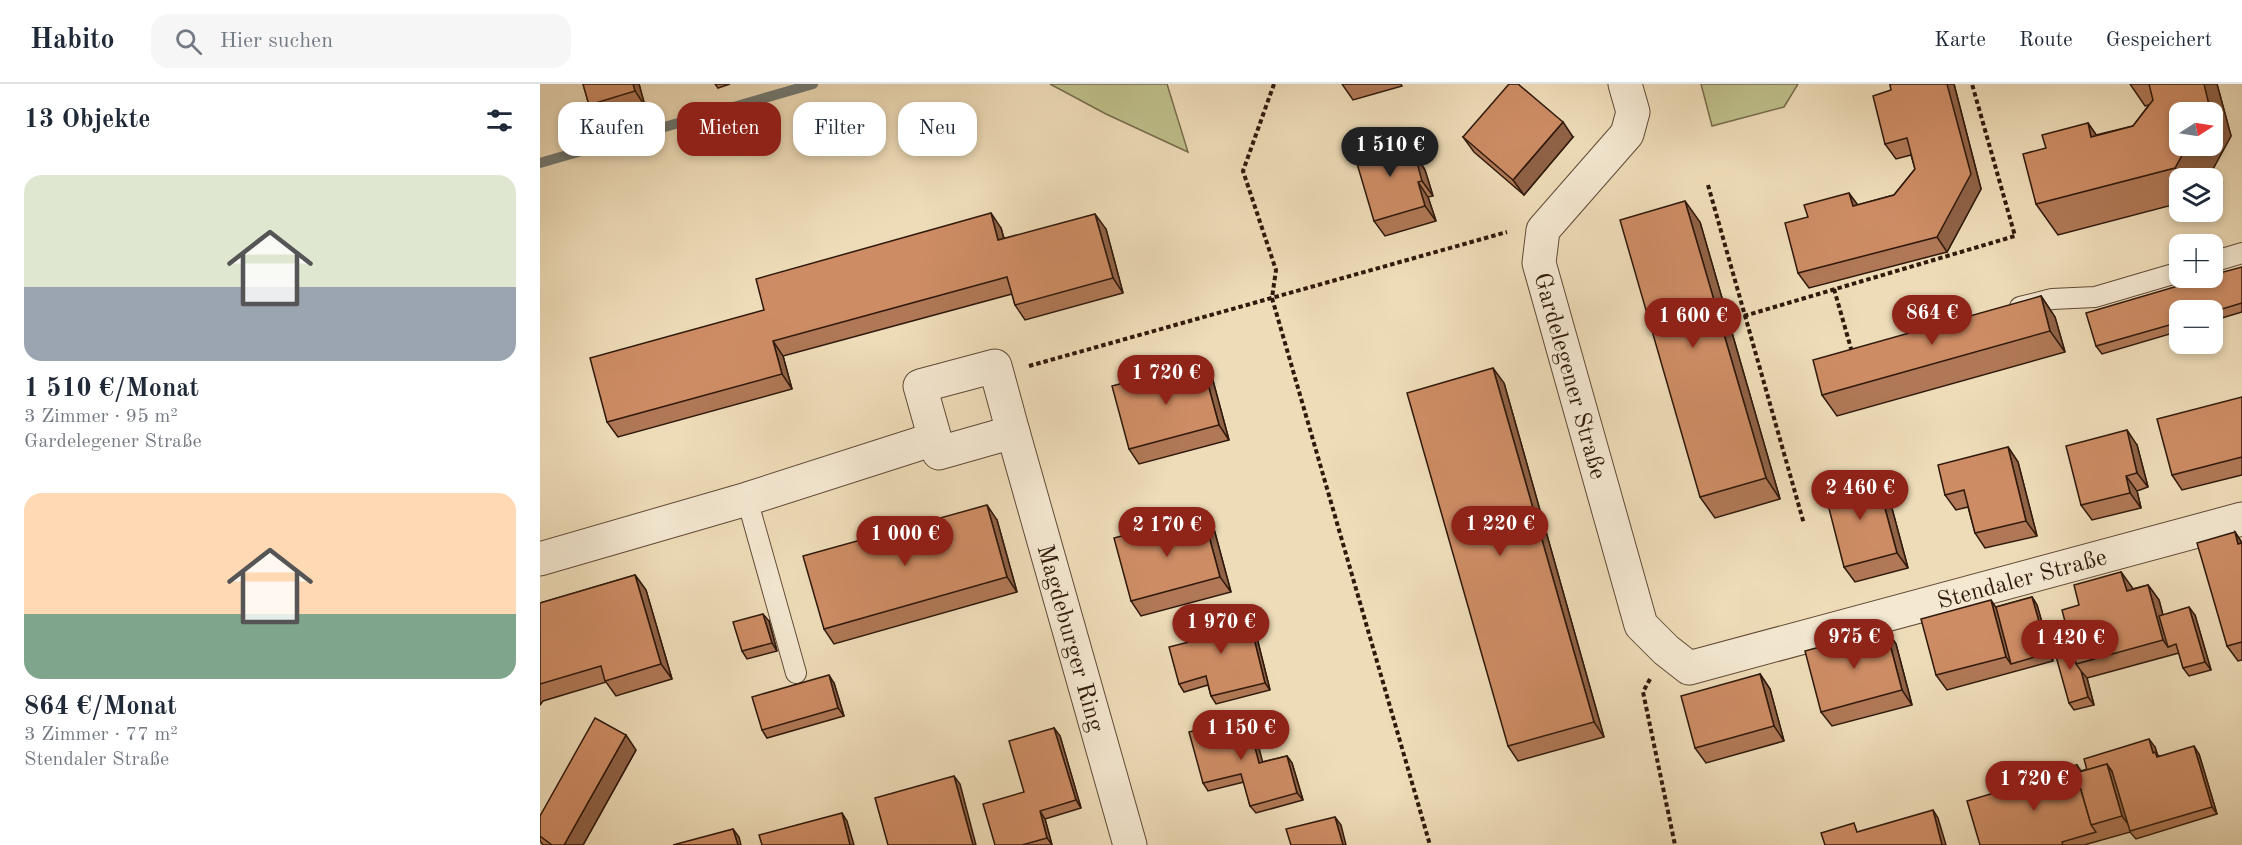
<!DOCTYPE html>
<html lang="de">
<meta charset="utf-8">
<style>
:root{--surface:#fff;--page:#f6f6f7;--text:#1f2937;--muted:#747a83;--line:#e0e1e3;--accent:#8f2418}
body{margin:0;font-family:"Old Standard TT",serif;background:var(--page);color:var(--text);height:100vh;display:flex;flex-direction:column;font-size:22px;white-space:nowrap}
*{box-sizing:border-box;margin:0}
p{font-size:20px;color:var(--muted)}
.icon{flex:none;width:33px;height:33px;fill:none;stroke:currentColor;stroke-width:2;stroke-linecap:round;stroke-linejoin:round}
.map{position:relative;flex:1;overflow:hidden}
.details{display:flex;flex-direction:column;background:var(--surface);width:540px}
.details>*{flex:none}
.banner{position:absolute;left:18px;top:18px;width:570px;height:54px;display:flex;gap:12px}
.needle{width:39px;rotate:78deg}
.buttons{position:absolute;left:1629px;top:18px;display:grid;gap:12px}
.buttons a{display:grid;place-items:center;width:54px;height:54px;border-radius:12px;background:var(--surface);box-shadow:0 3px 9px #0003;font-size:30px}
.price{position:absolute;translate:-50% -51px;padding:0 14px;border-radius:21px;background:var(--accent);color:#fff;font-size:20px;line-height:39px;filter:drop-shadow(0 2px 3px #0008)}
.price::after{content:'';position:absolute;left:50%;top:36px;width:18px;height:14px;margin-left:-9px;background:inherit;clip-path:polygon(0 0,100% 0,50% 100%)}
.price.on{background:#222;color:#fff}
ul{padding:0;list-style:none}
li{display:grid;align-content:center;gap:12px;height:318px;padding:0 24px}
li span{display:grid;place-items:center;height:186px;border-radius:18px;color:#555}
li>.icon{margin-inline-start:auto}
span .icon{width:108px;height:108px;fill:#fffc;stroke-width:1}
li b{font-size:26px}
h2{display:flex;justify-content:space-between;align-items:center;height:72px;padding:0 24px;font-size:26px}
.pill{padding:0 21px;border-radius:18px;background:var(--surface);box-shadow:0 3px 9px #0003;font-size:21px;line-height:54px}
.pill.on{background:var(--accent);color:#fff}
header{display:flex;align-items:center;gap:36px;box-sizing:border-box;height:84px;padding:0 30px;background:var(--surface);border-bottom:2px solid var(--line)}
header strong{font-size:28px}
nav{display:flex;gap:33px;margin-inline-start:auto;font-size:21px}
.search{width:420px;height:54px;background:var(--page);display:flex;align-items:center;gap:15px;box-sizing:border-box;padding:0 21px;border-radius:18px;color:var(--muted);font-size:22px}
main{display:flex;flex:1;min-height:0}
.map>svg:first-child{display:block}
.green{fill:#bebf8b;stroke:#776c4c;stroke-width:1.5}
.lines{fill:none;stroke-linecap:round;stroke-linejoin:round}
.stream{stroke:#717973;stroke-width:10}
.service-casing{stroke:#604a37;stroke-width:22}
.minor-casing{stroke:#604a37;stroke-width:35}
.path{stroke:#30190c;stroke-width:4;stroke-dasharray:4.5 3;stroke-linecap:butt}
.service{stroke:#f4e8d1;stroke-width:20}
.minor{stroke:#f4e8d1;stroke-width:33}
.wall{fill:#b07856;stroke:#30190c;stroke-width:1.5}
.shaded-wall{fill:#906246;stroke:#30190c;stroke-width:1.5}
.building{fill:#cd8c64;stroke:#30190c;stroke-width:1.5}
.labels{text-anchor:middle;stroke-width:4.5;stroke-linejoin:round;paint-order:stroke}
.street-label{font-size:24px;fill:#30190c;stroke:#f4e8d1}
</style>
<header>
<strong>Habito</strong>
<div class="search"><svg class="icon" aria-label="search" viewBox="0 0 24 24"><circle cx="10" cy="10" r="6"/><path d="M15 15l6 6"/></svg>Hier suchen</div>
<nav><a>Karte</a><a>Route</a><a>Gespeichert</a></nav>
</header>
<main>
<section class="details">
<h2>13 Objekte<svg class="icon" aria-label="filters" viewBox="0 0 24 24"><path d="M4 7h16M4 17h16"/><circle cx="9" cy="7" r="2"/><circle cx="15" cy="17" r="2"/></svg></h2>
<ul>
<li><span style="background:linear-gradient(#dfe7d0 60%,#9aa5b1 0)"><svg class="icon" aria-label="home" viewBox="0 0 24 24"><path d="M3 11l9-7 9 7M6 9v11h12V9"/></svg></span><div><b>1 510 €/Monat</b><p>3 Zimmer · 95 m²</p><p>Gardelegener Straße</p></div></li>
<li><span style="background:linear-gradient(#ffd9b3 65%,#7fa58c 0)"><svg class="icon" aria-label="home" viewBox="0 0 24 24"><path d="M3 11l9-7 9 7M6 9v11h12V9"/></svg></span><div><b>864 €/Monat</b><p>3 Zimmer · 77 m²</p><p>Stendaler Straße</p></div></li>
</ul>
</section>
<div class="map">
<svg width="1702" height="761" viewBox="0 0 1702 761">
<rect width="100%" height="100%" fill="#eedcb8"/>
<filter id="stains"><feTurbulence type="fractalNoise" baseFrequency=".00333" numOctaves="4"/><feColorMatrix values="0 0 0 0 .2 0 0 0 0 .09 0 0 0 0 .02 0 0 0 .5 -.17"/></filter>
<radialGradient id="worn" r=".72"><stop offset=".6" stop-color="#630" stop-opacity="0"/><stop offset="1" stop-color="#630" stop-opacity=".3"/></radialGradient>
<g class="green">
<path d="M510,0H627L648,68L566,30Z"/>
<path d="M1161,0H1258L1244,23L1172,42Z"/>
</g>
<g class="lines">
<path class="stream" d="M0,79L273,0"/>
<g class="service-casing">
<g id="service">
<path d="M1672,178L1702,169"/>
<path d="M1480,223L1512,215L1555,213L1640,188"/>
<path d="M207,415L256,589"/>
</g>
</g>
<g class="minor-casing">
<g id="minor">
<path id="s1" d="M1085,0L1093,28L1087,50L1003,146L999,179L1101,541L1126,566L1149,584L1702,435"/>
<path d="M455,282L473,348L399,369L380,302Z"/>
<path id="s2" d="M473,348L590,761"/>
<path d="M0,475L207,415L394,355"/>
</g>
</g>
<g class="path">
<path d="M734,0L703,87L736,186L732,214L890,761"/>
<path d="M1168,101L1264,440"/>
<path d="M1294,205L1312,268"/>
<path d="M1204,232L1475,152L1432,0"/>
<path d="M489,282L967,148"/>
<path d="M1110,595L1103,608L1135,761"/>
</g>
<use href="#service" class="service"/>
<use href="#minor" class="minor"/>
</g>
<g class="wall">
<path d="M43,0H99L105,22L60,36L49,21Z"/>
<path d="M175,0H190L178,4Z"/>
<path d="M802,0H861L862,2L813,16Z"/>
<path d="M1350,0H1414L1441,105L1407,168L1269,204L1258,189L1318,121L1354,111L1375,85L1371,71L1356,75L1345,60L1351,6Z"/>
<path d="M1590,0H1677L1691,52L1668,94H1640V119L1518,151L1496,120L1506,64L1548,39L1556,51L1593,42L1609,21L1605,22Z"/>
<path d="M923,53H1033L984,111L934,68Z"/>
<path d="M875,66L877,73L885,86L893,112L888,113L896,137L845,152L834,137Z"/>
<path d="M1160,138L1240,415L1175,434L1160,413Z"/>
<path d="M461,144L464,154L566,145L583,209L485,236L475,221L472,210L243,272L252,305L78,353L67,338L224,226Z"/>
<path d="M1702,183V228L1672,237V226H1640V247L1562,270L1556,262Z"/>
<path d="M1501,212L1515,233L1525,268L1297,332L1282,311Z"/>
<path d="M672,293L689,356L599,380L589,365Z"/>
<path d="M964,299L1064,653L978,677L968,662Z"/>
<path d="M1702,313V391L1642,406L1632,391Z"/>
<path d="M1597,361L1608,403L1597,407L1601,424L1552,436L1541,421Z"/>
<path d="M1468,363L1478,378L1497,452L1445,464L1435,449L1428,423L1416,426L1405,411Z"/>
<path d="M1336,391L1347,406L1368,484L1315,498L1304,483Z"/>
<path d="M457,436L477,508L294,560L284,545Z"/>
<path d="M674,445L691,508L601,532L591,517Z"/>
<path d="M1695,448L1702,459V576L1698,577L1687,562Z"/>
<path d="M1581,488L1592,505L1608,501L1619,516L1623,531H1655L1671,586L1649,592L1643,584L1639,569L1547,594L1554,621L1534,626L1529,619V553L1539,521Z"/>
<path d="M95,491L106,506L132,595L76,612L66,598L3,617L0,621V519Z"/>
<path d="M1492,513L1497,521L1513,577L1407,606L1396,591L1456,523Z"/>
<path d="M707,526L712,534L730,606L676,620L671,612L668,601L644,608L639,600L657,556Z"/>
<path d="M229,537L237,567L207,575L202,567Z"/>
<path d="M1346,545L1356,560L1372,621L1292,642L1281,628Z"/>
<path d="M1220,590L1230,605L1244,657L1166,679L1155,664Z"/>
<path d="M294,599L304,632L227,654L222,646Z"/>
<path d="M707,633L713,641L722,678L747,672L752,679L763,716L716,729L710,722L704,698L668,707L663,699Z"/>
<path d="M514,644L520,652L541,724L505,735L512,761H455L484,708Z"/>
<path d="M1615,663L1618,672L1659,670L1677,730L1596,755L1590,748L1544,761H1440L1501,695L1537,681L1541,687Z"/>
<path d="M96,666L43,761H3L0,757V732Z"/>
</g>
<g class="shaded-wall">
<path d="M93,0H99L105,22L95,7Z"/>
<path d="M1407,0H1414L1441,105L1407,168L1397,153Z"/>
<path d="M1664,0H1677L1691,52L1668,94H1643L1635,84L1647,62H1672V28H1665Z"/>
<path d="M1023,38L1033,53L984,111L973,96Z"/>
<path d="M1548,39L1570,71L1551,53Z"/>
<path d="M864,51L875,66L877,73L885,86L893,112L882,97L870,72Z"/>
<path d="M878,98L888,113L896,137L885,122Z"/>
<path d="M1309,109L1320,124L1313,122Z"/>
<path d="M1145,117L1160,138L1240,415L1226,394Z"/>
<path d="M451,129L461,144L468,171L458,156Z"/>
<path d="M555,130L566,145L583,209L573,194Z"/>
<path d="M1501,212L1515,233L1525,268L1510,247Z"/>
<path d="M233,257L243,272L252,305L242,290Z"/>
<path d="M662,278L672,293L689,356L679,341Z"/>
<path d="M953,284L964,299L1064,653L1054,638Z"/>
<path d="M1587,346L1597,361L1608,403L1597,389Z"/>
<path d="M1468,363L1478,378L1497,452L1486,437Z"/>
<path d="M1336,391L1347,406L1368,484L1357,469Z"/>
<path d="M1586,392L1597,407L1601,424L1590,409Z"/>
<path d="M447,421L457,436L477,508L467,493Z"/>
<path d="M663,430L674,445L691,508L680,493Z"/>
<path d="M1695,448L1702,459L1698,460Z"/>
<path d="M1581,488L1592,503L1597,522L1587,507Z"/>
<path d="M95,491L106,506L132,595L121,580Z"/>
<path d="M1608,501L1619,516L1631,562L1628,563L1623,556Z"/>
<path d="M1492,513L1497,521L1513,577L1508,569Z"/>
<path d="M1451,516L1461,531L1471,580L1466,573Z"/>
<path d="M1649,523L1655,531L1671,586L1665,578Z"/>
<path d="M707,526L712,534L730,606L725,599Z"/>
<path d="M223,530L229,537L237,567L232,559Z"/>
<path d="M1346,545L1356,560L1372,621L1362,606Z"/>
<path d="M1541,587L1547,594L1554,621L1548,613Z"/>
<path d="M1220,590L1230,605L1244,657L1234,642Z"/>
<path d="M289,591L294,599L304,632L298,624Z"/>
<path d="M707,633L713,641L725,687L719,679Z"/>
<path d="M514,644L520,652L541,724L536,716Z"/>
<path d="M86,651L96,666L43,761H24Z"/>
<path d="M1609,655L1615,663L1617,670L1621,676L1613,669Z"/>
<path d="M1654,662L1659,670L1677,730L1672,723Z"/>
<path d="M747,672L752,679L763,716L757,709Z"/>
<path d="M1567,680L1577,695L1593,747L1582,732Z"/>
<path d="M414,692L420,700L436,761H433Z"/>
<path d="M1393,726L1398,734L1406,761H1402Z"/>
<path d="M500,727L505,735L512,761L507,754Z"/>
<path d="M302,729L307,737L314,761H310Z"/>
<path d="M795,733L801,741L806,761H803Z"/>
<path d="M193,745L199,753L201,761H198Z"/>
</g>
<g class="building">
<path d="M43,0H93L95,7L49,21Z"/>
<path d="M969,0H978L1023,38L973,96L923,53Z"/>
<path d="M1350,0H1407L1431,90L1397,153L1258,189L1245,139L1268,133L1264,121L1309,109L1313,122L1354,111L1375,85L1367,54L1345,60L1333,12L1351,6Z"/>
<path d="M1609,0H1664L1669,21L1665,28H1640V62H1647L1635,84L1496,120L1483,70L1506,64L1502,51L1548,39L1551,53L1593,42L1613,16Z"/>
<path d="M864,51L870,72L875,71L882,97L878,98L885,122L834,137L813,66Z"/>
<path d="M1145,117L1226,394L1160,413L1080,136Z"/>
<path d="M451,129L458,156L555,130L573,194L475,221L467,193L233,257L242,290L67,338L50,274L224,226L216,195Z"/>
<path d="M1702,183V219L1672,228V226H1640V238L1556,262L1546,229L1665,194H1672V191Z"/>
<path d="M1501,212L1510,247L1282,311L1273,276Z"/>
<path d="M662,278L679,341L589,365L572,302Z"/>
<path d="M953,284L1054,638L968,662L867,309Z"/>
<path d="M1702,313V373L1632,391L1617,335Z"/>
<path d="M1587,346L1597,389L1586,392L1590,409L1541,421L1526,362Z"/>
<path d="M1468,363L1486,437L1435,449L1424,406L1405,411L1398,381Z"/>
<path d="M1336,391L1357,469L1304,483L1284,405Z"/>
<path d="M447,421L467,493L284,545L263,472Z"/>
<path d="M663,430L680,493L591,517L574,454Z"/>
<path d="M1695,448L1698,460L1702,459V558L1687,562L1657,459Z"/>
<path d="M1581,488L1587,507L1608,501L1623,556L1536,580L1522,526L1539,521L1534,501Z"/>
<path d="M95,491L121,580L65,597L61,582L0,600V519Z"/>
<path d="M1492,513L1508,569L1471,580L1456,523Z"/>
<path d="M1451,516L1466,573L1396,591L1381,535Z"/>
<path d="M1649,523L1665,578L1643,584L1636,560L1628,563L1619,532Z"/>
<path d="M707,526L725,599L671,612L666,592L639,600L629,563L657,556L653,540Z"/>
<path d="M223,530L232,559L202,567L193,538Z"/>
<path d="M1346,545L1362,606L1281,628L1265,567Z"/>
<path d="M1529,553L1536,580L1541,587L1548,613L1529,619L1512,558Z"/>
<path d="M1220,590L1234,642L1155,664L1141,612Z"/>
<path d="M289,591L298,624L222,646L212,613Z"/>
<path d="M707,633L719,679L747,672L757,709L710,722L701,690L663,699L649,648Z"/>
<path d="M55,634L86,651L24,761H12L0,752V732Z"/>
<path d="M514,644L536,716L500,727L507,754L482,761H455L443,720L484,708L469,657Z"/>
<path d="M1609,655L1613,669L1615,668L1617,673L1654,662L1672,723L1590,747L1572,687L1567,680L1547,686L1544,675Z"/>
<path d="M1567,680L1582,732L1551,741L1536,689Z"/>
<path d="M1537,681L1539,688L1536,689L1551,741L1556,748L1522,758L1523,761H1440L1427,717L1501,695L1500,691Z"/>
<path d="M414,692L433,761H348L335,714Z"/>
<path d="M1393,726L1402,761H1285L1281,749L1314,739L1317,748Z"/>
<path d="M302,729L310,761H222L219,751Z"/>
<path d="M795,733L803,761H751L746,745Z"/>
<path d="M193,745L198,761H133Z"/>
</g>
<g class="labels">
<g class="street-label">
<text dy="8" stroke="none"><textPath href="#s1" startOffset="330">Gardelegener Straße</textPath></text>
<text dy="8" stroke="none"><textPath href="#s1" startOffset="998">Stendaler Straße</textPath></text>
<text dy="8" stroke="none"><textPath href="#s2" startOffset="214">Magdeburger Ring</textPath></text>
</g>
</g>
<rect width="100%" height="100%" filter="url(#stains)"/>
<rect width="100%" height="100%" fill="url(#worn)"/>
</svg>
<div class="buttons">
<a><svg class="needle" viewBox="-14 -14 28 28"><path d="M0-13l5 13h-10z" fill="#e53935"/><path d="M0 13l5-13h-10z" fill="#747a83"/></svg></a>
<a><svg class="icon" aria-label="layers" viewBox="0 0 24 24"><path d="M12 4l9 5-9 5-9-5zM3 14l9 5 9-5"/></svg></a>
<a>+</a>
<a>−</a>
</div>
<b class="price on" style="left:850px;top:94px">1 510 €</b>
<b class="price" style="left:1392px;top:262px">864 €</b>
<b class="price" style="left:1153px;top:265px">1 600 €</b>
<b class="price" style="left:626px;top:322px">1 720 €</b>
<b class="price" style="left:1320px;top:437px">2 460 €</b>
<b class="price" style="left:960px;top:473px">1 220 €</b>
<b class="price" style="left:627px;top:474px">2 170 €</b>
<b class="price" style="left:365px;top:483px">1 000 €</b>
<b class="price" style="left:681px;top:571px">1 970 €</b>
<b class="price" style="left:1314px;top:586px">975 €</b>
<b class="price" style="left:1530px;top:587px">1 420 €</b>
<b class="price" style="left:701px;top:677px">1 150 €</b>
<b class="price" style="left:1494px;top:728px">1 720 €</b>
<div class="banner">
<a class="pill">Kaufen</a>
<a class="pill on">Mieten</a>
<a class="pill">Filter</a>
<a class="pill">Neu</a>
</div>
</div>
</main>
